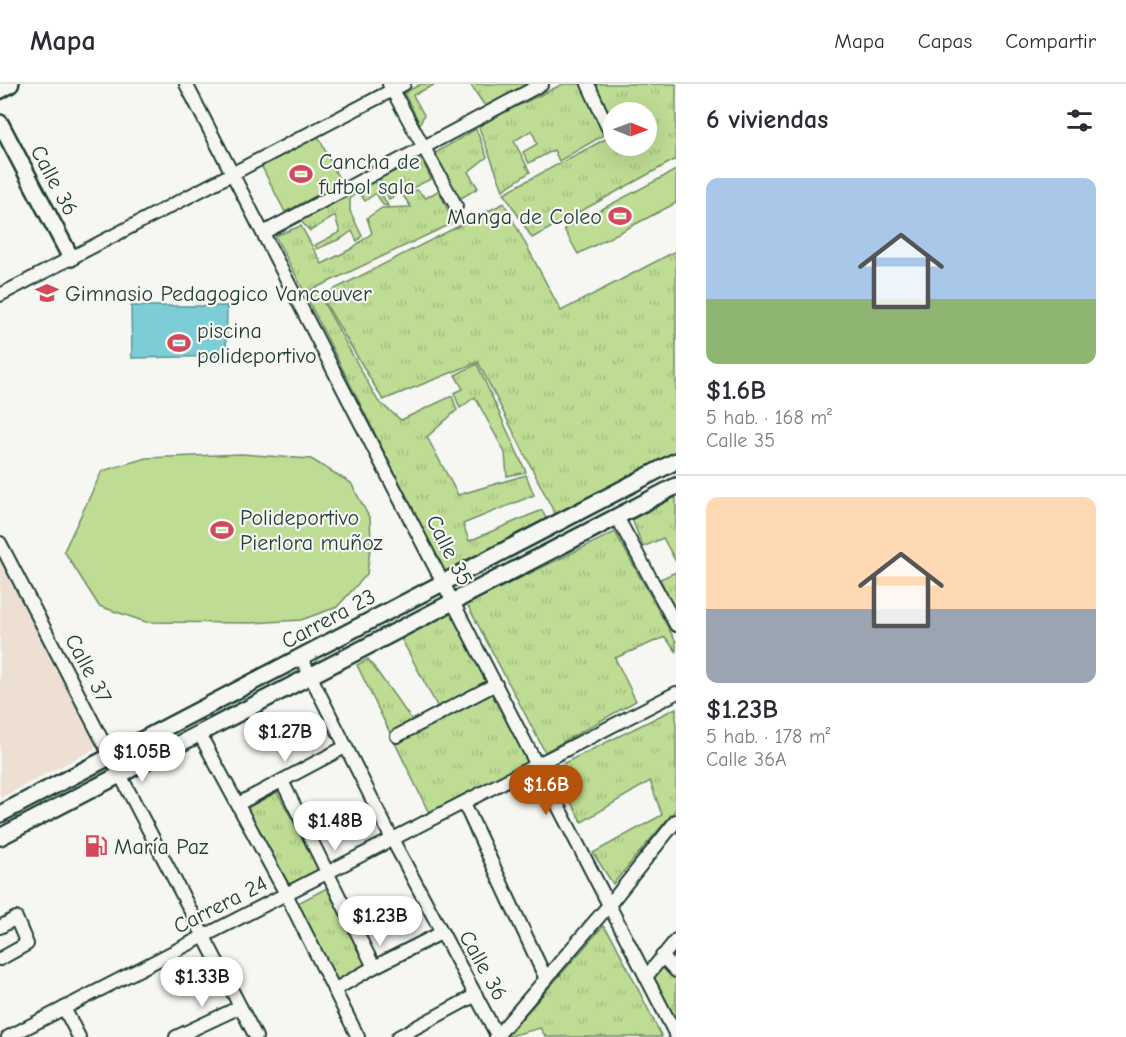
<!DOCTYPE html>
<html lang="es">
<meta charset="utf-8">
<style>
:root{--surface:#fff;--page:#f2f2f3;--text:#2b2b33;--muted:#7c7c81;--line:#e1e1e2;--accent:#b45309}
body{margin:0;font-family:"Comic Neue",sans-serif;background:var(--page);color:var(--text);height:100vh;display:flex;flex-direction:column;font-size:22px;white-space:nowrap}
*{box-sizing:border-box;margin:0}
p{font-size:20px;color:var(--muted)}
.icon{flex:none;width:33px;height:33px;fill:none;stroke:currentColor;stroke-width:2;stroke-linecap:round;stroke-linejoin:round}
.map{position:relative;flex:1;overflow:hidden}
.sheet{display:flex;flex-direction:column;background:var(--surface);width:450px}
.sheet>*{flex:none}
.needle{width:39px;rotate:91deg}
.controls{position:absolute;left:603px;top:18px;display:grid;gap:12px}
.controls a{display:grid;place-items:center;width:54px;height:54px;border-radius:50%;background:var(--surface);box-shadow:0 6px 24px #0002;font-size:30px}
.price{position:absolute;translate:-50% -51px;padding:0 14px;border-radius:21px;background:#fff;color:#222;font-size:20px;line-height:39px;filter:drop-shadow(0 2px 3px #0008)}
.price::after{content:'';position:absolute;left:50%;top:36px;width:18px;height:14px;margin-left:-9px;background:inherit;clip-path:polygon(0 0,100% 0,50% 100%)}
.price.selected{background:var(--accent);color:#fff}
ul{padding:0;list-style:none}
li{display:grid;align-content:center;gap:12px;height:318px;padding:0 30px}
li+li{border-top:2px solid var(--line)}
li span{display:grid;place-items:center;height:186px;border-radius:12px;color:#555}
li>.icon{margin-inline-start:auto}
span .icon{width:108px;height:108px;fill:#fffc;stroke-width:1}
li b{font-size:26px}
h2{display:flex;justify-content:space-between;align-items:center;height:72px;padding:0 30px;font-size:26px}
header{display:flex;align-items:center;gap:36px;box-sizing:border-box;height:84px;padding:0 30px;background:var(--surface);border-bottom:2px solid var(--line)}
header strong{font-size:28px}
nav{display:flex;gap:33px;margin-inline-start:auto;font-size:21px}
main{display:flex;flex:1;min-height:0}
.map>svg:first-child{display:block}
.built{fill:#ede0d3}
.grass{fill:url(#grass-tufts);stroke:#6e8c64;stroke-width:1.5}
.garden{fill:#bedc94;stroke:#6e8c64;stroke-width:1.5}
.water{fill:#7dcdd6;stroke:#579395;stroke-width:1.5}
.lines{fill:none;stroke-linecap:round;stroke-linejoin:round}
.minor-casing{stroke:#1f3d34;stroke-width:16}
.tertiary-casing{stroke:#1f3d34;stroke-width:20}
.secondary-casing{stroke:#1f3d34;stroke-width:21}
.minor{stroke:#f6f6f2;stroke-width:12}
.tertiary{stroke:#f6f6f2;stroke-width:15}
.secondary{stroke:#f6f6f2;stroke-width:16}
.labels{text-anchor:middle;stroke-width:4.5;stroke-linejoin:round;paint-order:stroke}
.poi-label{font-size:22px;fill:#1f3d34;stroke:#f6f6f2;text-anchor:start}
.street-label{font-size:22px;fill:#1f3d34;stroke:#f6f6f2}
</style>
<header>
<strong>Mapa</strong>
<nav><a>Mapa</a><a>Capas</a><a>Compartir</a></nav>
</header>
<main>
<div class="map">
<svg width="676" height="953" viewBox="0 0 676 953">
<defs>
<pattern id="grass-tufts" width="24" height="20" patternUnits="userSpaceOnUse" patternTransform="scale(1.5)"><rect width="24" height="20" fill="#bedc94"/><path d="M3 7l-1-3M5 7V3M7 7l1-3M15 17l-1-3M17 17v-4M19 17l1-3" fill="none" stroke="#a3be80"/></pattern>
</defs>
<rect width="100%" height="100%" fill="#f6f6f2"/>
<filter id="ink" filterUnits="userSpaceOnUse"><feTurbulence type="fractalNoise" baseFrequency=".0167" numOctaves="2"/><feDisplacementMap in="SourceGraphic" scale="12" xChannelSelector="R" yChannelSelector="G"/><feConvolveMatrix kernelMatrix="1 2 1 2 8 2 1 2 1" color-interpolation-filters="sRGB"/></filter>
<g filter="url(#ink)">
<path class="built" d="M0,475L100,662L0,714Z"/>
<g class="grass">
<path d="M421,0H436L413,11L424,31L420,40L404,9Z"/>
<path d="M470,0H531L487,25Z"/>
<path d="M563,0H586L609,48L559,77L554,66L529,79L523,68L537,60L532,46L514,57L530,88L503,106L478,41Z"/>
<path d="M594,0H676V75L532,154L504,109L613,51L614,62H646V28H614L613,47Z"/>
<path d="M476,45L487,73L468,88L478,104L458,116L435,69Z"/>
<path d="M422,75L431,95L389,115L379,94Z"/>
<path d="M374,95L388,122L383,121L376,109L365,117L359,108L350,114V127L362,152L357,157L352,147L342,154L317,165L315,161L340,148L335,132L310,147L300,136Z"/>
<path d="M417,106L426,114L439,106L453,139L305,209L275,152L301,142L322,180L351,165L372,149L367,134L382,124L411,123L402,110Z"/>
<path d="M504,119L561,227L676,167V369L556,432L478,278L383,316L321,212Z"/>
<path d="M316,205L378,317L401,336L452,312L457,326L427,353L458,411L526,391L534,411L463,440L469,457L542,426L547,437L445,489L306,212Z"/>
<path d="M477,280L526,388L507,392L505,369L475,313L460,324L454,309L463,305L455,291Z"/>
<path d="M676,413V478L663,454L643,463L632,435Z"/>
<path d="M615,448L676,558V567L665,553L615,574L636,617L545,668L467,520Z"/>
<path d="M676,488V523H674L660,495Z"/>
<path d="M451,527L529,680L430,731L357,581L368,575L414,639L437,622L401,554Z"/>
<path d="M676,624V725L613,800L593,769L662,731L650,697L582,738L552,685Z"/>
<path d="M277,708L320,786L287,804L244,726Z"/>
<path d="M327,804L368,885L335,902L294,821Z"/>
<path d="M603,842L613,855L662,953H546L540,944L506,953Z"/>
<path d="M675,871L676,873V935L653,894Z"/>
</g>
<g class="garden">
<path d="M318,52L341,99L285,128L261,81Z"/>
<path d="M676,86V119L578,170L564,145Z"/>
<path d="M241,370L311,375L351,399L370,435L371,457L367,490L337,523L301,536L251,539L146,538L99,522L64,467L102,387L146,374Z"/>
</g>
<path class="water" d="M131,222H227L226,272L132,274Z"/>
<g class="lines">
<g class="minor-casing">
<g id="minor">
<path d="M186,0L676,951"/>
<path d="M389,0L456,122"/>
<path d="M588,0L608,44"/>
<path d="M263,149L542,0"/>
<path d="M0,211L404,0"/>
<path d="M617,433L676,541"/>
<path d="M0,459L256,953"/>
<path d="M301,573L392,755L498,953"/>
<path d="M199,649L286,810L358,953"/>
<path d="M397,652L496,600"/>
<path d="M282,697L374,883"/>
<path d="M464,719L546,895"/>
<path d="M238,720L345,663"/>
<path d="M0,843L16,834L27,860L0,875"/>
<path d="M662,872L676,887"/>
<path d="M646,893L676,856"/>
<path d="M334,906L374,883L441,849"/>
<path d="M64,924L79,953"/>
<path d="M8,953L676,609"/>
<path d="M176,953L240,923"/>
<path d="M398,953L476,911"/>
<path d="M496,953L609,821L676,737"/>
</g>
</g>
<g class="tertiary-casing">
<g id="tertiary">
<path d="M0,39L71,174"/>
<path d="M0,730L676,377"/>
<path d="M0,753L676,402"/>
</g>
</g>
<g class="secondary-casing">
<path id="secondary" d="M0,6L10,0"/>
</g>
<use href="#minor" class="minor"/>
<use href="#tertiary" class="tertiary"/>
<use href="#secondary" class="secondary"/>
</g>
</g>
<defs>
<g id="stadium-bare" transform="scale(1.8)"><path d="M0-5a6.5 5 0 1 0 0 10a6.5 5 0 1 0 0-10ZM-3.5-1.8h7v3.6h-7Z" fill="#d1495b" stroke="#f6f6f2" stroke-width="2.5" paint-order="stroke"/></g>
<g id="school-bare" transform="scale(1.8)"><path d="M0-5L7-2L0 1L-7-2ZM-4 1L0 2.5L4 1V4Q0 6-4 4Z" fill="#d1495b" stroke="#f6f6f2" stroke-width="2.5" paint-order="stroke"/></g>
<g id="fuel-bare" transform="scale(1.8)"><path d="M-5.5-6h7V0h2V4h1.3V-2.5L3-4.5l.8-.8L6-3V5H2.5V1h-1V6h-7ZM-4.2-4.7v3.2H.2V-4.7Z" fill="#d1495b" stroke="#f6f6f2" stroke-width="2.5" paint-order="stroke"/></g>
</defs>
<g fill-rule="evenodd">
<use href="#stadium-bare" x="301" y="90"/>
<use href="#stadium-bare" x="620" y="132"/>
<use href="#school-bare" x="47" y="209"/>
<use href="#stadium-bare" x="179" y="259"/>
<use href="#stadium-bare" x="222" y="446"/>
<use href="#fuel-bare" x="96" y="762"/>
</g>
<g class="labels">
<g class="poi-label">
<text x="319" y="85">Cancha de<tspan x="319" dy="25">futbol sala</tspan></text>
<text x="602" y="140" text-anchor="end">Manga de Coleo</text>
<text x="65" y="217">Gimnasio Pedagogico Vancouver</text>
<text x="197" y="254">piscina<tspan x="197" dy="25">polideportivo</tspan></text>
<text x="240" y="441">Polideportivo<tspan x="240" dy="25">Pierlora muñoz</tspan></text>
<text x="114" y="770">María Paz</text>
</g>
<g class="street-label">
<text transform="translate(55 96) rotate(62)" y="8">Calle 36</text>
<text transform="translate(450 466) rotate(63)" y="8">Calle 35</text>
<text transform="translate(328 534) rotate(-28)" y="8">Carrera 23</text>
<text transform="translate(89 584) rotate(62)" y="8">Calle 37</text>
<text transform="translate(220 820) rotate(-27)" y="8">Carrera 24</text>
<text transform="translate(484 881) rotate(61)" y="8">Calle 36</text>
</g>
</g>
</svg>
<div class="controls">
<a><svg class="needle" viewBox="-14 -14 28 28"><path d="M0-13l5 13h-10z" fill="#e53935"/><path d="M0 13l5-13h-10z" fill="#7c7c81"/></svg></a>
</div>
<b class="price" style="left:285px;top:679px">$1.27B</b>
<b class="price" style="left:142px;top:699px">$1.05B</b>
<b class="price selected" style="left:546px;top:732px">$1.6B</b>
<b class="price" style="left:335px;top:768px">$1.48B</b>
<b class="price" style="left:380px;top:863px">$1.23B</b>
<b class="price" style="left:202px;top:924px">$1.33B</b>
</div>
<section class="sheet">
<h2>6 viviendas<svg class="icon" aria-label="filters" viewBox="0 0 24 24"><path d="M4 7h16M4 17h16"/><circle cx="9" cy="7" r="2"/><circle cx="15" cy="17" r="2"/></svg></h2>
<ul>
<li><span style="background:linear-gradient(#a9c7e8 65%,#8fb573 0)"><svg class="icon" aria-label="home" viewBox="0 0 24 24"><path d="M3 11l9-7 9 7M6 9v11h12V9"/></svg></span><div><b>$1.6B</b><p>5 hab. · 168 m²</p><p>Calle 35</p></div></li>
<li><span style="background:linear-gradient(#ffd9b3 60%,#9aa5b1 0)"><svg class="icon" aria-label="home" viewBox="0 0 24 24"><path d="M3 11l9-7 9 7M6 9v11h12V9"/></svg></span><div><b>$1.23B</b><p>5 hab. · 178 m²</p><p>Calle 36A</p></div></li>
</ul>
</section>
</main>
